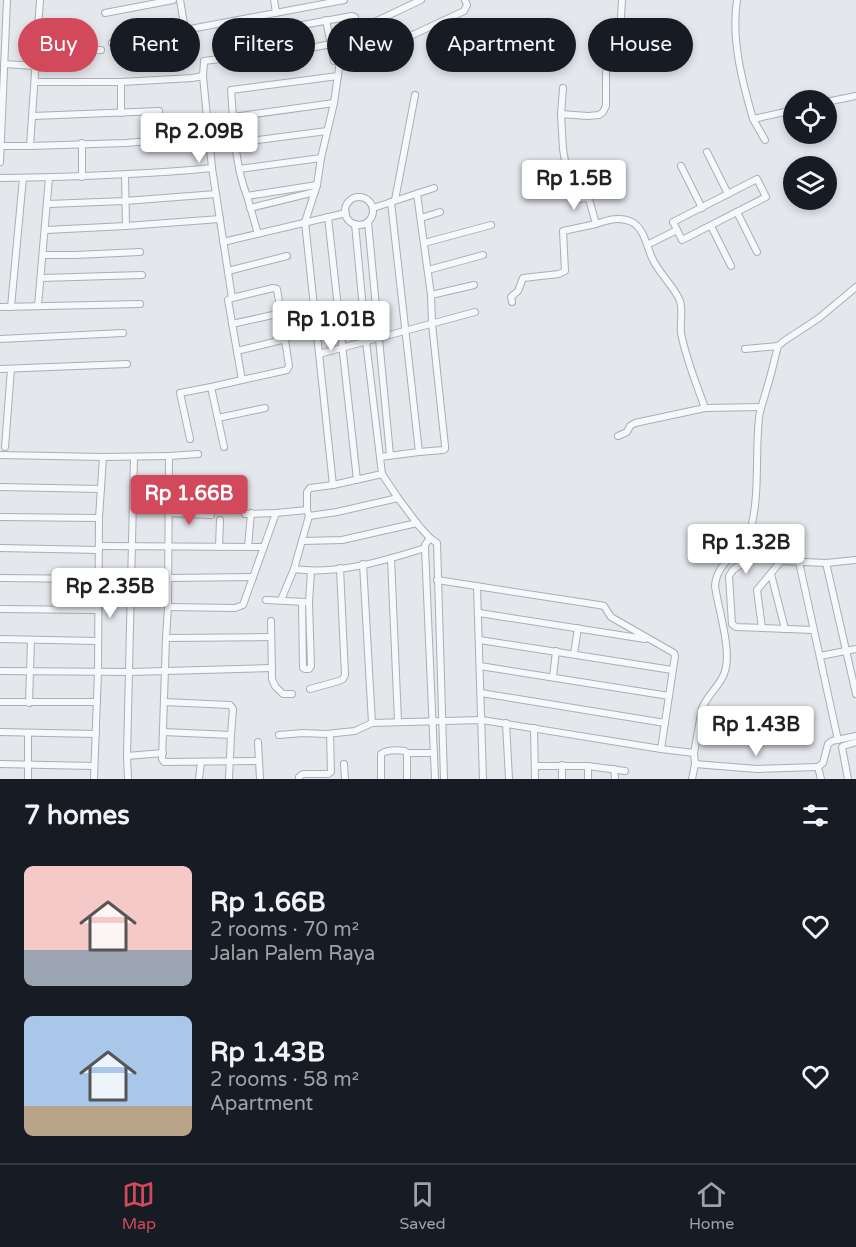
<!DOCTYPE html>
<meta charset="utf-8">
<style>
:root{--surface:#171b24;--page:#20242c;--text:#f1f3f6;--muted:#9ea1a6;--line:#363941;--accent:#d1495b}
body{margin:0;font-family:"Varela Round",sans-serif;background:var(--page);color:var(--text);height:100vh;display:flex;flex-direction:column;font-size:22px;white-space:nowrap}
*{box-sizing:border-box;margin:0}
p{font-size:20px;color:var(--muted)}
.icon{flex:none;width:33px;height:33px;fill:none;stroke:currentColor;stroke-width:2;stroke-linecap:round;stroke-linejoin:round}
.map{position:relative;height:779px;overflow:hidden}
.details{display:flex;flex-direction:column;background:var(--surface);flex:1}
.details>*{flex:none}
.hud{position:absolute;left:18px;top:18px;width:820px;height:54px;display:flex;gap:12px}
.tools{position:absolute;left:783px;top:90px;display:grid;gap:12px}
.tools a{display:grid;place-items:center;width:54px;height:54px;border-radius:50%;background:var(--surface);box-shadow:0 3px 9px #0003;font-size:30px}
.price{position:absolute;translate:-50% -51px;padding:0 14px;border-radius:6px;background:#fff;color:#222;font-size:20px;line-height:39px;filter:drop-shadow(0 2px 3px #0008)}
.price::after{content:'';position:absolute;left:50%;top:36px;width:18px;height:14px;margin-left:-9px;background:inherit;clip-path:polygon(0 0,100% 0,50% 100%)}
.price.active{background:var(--accent);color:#fff}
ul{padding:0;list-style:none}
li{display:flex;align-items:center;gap:18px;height:150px;padding:0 24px}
li span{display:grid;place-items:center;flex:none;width:168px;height:120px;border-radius:9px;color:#555}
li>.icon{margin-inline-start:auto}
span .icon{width:72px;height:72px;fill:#fffc;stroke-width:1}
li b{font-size:26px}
h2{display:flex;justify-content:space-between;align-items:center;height:72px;padding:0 24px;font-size:26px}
.chip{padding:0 21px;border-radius:27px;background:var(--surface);box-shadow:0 3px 9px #0003;font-size:21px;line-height:54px}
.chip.active{background:var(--accent);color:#fff}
.tabs{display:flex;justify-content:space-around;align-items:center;height:84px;border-top:2px solid var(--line);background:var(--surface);font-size:16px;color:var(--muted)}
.tabs a{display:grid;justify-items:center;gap:3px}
.tabs .active{color:var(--accent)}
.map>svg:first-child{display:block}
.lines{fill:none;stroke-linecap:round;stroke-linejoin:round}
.minor-casing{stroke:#a9aeb7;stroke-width:8}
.minor{stroke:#f7f8fa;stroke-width:6}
</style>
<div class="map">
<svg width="856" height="779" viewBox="0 0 856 779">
<rect width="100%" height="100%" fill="#e4e7ec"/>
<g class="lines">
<g class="minor-casing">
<g id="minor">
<path d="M180,0L185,30L344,0"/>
<path d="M274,0L276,13"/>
<path d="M622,0L620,34L618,37L609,45L606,74V106L603,112L599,115L588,116L561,114L563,149L571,197L574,200L585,198L589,199L596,224C608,220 620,216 632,222C644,228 647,247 652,258C658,272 676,289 680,301C683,310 680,323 681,333C686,359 696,383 705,408"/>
<path d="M737,0C731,39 742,81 753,119L794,110"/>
<path d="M105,13L173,0"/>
<path d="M326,20L331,45"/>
<path d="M279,29L283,54"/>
<path d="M112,43L185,30"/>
<path d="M37,51L101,50"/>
<path d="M377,52L366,26L421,0"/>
<path d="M372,54L464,11L467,5L465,0"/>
<path d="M4,64L36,66"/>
<path d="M203,76L204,61L228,58L229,64L326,45H331L334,61L359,59L361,55L355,17L352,16L231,38L227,40L228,58"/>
<path d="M35,82H121L192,78L203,76L212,168L232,298L273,288L277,289L289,366L287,370L242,380L228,300L232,298"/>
<path d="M826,102L856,96"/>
<path d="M121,113V82"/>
<path d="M561,114L563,88"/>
<path d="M33,116L159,111"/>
<path d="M233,117L334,103"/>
<path d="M753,119L765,140"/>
<path d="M82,143V177"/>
<path d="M235,143L327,131"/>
<path d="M1,146H30L126,143L209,136"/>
<path d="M30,146L40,0"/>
<path d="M707,152L728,194"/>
<path d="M0,162L7,0"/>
<path d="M681,166L702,208"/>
<path d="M239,169L321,158"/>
<path d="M125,175L126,226"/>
<path d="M0,178C71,177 141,175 212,168"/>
<path d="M757,179L766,197L682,240L673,222Z"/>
<path d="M317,185L247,196C234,163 234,126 231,90L338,76"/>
<path d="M247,196L258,234"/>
<circle cx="359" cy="211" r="14"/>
<path d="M395,200L415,95"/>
<path d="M391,202L419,452"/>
<path d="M48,204L125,201L216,194"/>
<path d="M250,208L315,192"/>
<path d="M373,208L434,188"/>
<path d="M737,212L757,252"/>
<path d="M328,217L357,480"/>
<path d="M421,218L440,212"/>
<path d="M368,222L390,455"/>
<path d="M355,224L366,341L382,474L398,498L419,526L430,538L437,543L444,779"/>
<path d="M711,226L731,266"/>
<path d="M46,230L126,226L220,219"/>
<path d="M223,242L346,213"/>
<path d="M424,243L491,225"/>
<path d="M647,245L677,230"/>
<path d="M43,255H75L140,252"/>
<path d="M428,270L483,255"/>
<path d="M228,271L287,256"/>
<path d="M41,278L142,275"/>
<path d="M431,295L474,285"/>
<path d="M512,302L511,297L518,291L523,278L559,274L565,271L563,231L596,224"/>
<path d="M38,306L49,178"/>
<path d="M0,307L140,304"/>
<path d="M11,307L23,178"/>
<path d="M232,324L282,313"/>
<path d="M0,339L123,333"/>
<path d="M745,349L778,346"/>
<path d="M237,351L286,339"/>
<path d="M319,354L475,312"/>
<path d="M0,369L127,364"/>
<path d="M218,418L265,408"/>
<path d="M618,436L627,432L630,426L635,423L705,408L761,407"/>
<path d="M190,439L180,393L211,387"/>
<path d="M5,447L11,369"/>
<path d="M224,447L211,387L242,380"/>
<path d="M198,454L169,456L168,607L166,638L162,759L164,762L259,761"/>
<path d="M0,455L103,457L169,456"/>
<path d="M380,457L419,452L443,450L445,449V446L432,324L431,295L417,194"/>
<path d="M169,482L202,483"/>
<path d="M333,485L305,222L317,185L321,158L334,103L340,61"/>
<path d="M0,487L101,489"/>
<path d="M168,513L211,515"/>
<path d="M245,514L276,513L307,510"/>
<path d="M309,516L337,512L398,498"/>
<path d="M0,517L99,518"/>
<path d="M430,538L425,545V548L435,779"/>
<path d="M302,541L342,540L417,523"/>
<path d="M99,546L264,547"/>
<path d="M219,547L220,520"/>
<path d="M248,547L251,513"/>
<path d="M0,548L99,550"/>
<path d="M391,558L398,721"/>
<path d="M799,562L838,740"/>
<path d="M826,563L856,694"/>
<path d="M363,564L372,723L482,720L661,749L694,753"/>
<path d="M294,569C337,575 384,561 425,548"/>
<path d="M771,574L785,629"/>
<path d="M0,578L99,579"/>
<path d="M169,578L253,577"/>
<path d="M437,580L599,605L604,606L611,617L674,653L675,656L661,749"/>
<path d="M477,586L483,779"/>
<path d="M266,600L305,602"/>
<path d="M281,600L294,569L309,516L307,510V492L310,488L333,485L382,474"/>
<path d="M302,602L303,668L305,669H309L311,666L309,602L311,571"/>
<path d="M168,607L235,608L243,605L276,513"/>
<path d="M0,609L98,610"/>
<path d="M479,613L645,639"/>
<path d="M271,621L272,679L275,686L283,694H292"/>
<path d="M762,628L757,590L781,561"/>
<path d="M813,630L736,627L732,624L729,576L733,570L753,555L757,554L781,561L826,563L856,560"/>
<path d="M166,638L271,637"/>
<path d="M0,639L97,641"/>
<path d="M480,640L672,670"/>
<path d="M574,654L578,628"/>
<path d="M820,656L856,649"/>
<path d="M480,666L669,696"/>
<path d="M0,671L130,672L272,668"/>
<path d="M553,677L556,651"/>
<path d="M310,689L339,681L343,679L345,675L340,568"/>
<path d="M481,693L665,723"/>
<path d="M0,702H97"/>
<path d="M164,702L230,705L233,709L231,735"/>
<path d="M29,703L31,640"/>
<path d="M506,723L509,779"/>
<path d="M534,728L535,779"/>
<path d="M0,732L96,734"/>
<path d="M163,732L231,735L229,779"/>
<path d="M279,735L303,733L326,734L355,731L372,723"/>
<path d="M258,742L260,779"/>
<path d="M407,753H434"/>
<path d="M127,756L163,753"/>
<path d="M0,764L94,766"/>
<path d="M344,764L345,779"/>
<path d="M695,764L757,769L818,767"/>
<path d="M562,765V779"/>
<path d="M535,766H588L625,771"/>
<path d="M588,766V779"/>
<path d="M614,769L615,779"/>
<path d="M28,779V733"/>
<path d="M94,779L98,671L99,518L103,457"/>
<path d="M128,779L127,756L134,457"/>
<path d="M199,779L201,762"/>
<path d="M299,779V777L303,774H328L331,772L330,734"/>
<path d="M381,779V754C387,750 398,750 405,751L407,753V779"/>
<path d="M692,779L695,764L694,753L702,709C706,696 719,687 724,674C733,652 718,609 715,586C717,559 743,555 751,528C760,492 755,454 759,418C760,408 764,400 766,391C771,376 774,361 778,346L784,341L819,318L856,287"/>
<path d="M821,779L818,767L823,763L828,744L832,741L856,736"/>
<path d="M848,779L842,747L843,746L856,742"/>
</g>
</g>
<use href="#minor" class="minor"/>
</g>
</svg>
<div class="tools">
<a><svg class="icon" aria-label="locate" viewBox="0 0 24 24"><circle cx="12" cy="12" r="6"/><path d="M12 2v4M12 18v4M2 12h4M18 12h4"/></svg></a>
<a><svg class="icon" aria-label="layers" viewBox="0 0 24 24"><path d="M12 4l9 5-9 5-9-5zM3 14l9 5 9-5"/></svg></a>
</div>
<b class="price" style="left:199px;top:164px">Rp 2.09B</b>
<b class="price" style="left:574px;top:211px">Rp 1.5B</b>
<b class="price" style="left:331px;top:352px">Rp 1.01B</b>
<b class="price active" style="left:189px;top:526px">Rp 1.66B</b>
<b class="price" style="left:746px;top:575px">Rp 1.32B</b>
<b class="price" style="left:110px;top:619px">Rp 2.35B</b>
<b class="price" style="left:756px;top:757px">Rp 1.43B</b>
<div class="hud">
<a class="chip active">Buy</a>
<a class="chip">Rent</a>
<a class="chip">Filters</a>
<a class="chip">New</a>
<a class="chip">Apartment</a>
<a class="chip">House</a>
</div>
</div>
<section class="details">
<h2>7 homes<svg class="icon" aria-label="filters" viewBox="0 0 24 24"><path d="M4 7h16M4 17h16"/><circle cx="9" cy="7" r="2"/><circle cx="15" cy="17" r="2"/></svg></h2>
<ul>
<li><span style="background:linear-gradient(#f6c9c9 70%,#9aa5b1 0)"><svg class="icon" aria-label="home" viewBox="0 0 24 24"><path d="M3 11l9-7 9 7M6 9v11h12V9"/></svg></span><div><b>Rp 1.66B</b><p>2 rooms · 70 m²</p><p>Jalan Palem Raya</p></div><svg class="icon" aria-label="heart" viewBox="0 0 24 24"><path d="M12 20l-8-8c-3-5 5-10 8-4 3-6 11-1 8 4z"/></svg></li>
<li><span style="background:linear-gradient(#a9c7e8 75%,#b9a48a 0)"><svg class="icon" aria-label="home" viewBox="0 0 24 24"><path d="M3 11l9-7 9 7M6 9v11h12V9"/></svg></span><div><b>Rp 1.43B</b><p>2 rooms · 58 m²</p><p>Apartment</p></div><svg class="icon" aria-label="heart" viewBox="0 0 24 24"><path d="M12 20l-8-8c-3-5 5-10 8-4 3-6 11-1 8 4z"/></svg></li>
</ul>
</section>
<nav class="tabs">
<a class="active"><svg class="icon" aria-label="map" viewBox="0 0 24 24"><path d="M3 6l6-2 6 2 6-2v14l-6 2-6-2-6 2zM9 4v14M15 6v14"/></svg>Map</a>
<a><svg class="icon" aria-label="saved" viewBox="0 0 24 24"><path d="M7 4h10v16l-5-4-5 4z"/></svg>Saved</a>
<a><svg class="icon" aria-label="home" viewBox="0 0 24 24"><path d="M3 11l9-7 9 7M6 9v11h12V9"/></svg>Home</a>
</nav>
